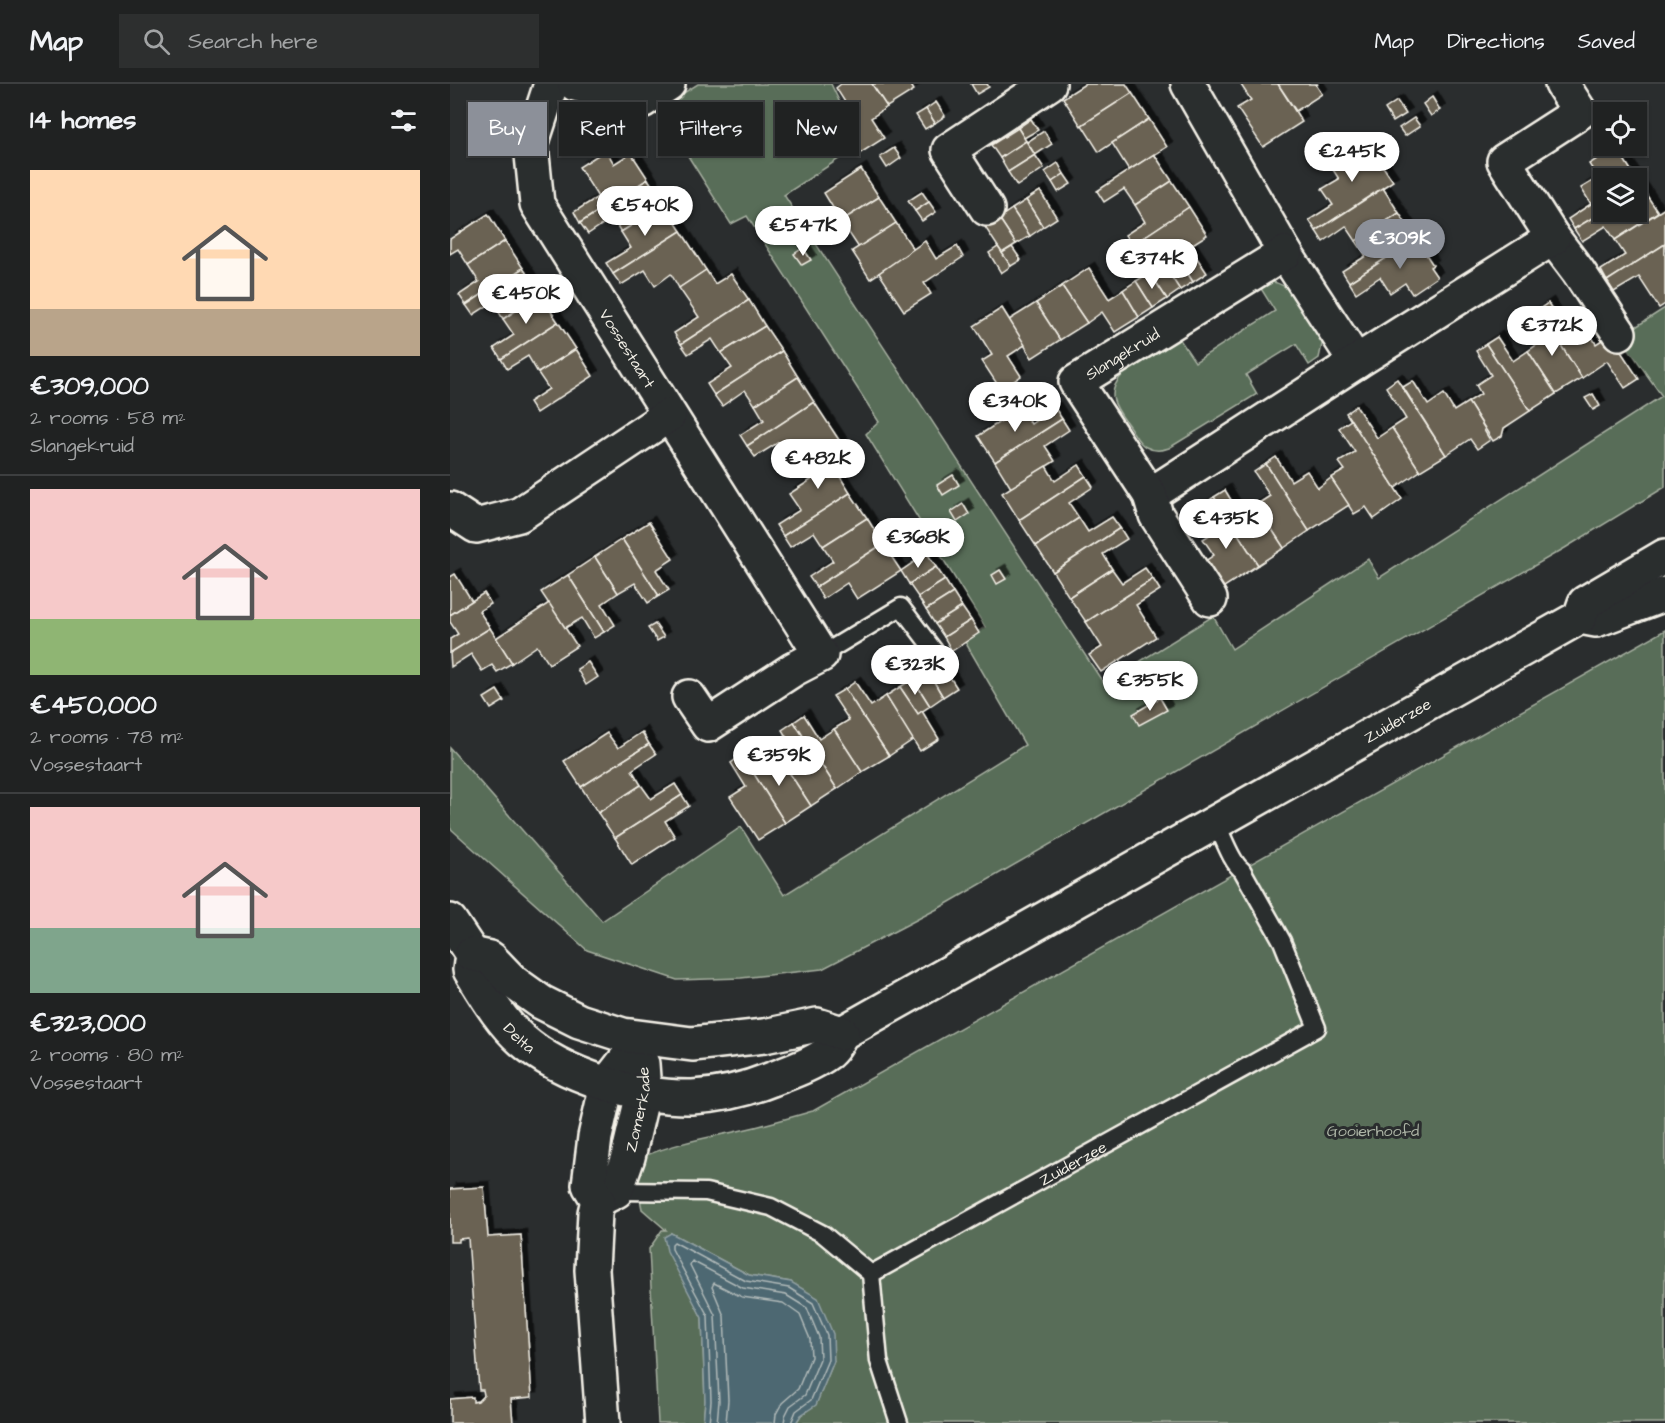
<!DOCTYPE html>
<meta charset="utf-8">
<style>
:root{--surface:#202222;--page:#2d2f2f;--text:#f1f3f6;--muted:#a2a4a5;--line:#3d3f40;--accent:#8c9099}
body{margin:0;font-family:"Architects Daughter",sans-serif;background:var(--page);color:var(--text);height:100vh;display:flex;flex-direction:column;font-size:22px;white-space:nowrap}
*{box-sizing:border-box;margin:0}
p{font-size:20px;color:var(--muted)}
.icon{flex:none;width:33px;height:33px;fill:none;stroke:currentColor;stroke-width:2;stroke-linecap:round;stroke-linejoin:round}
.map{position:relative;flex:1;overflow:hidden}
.side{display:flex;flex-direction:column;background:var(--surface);width:450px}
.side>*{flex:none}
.guide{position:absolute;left:18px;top:18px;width:570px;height:54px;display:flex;gap:12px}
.fabs{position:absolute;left:1143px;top:18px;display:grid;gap:12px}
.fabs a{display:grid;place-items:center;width:54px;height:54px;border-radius:0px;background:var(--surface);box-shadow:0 2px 4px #0004,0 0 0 2px var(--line);font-size:30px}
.price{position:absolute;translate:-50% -51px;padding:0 14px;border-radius:21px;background:#fff;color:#222;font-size:20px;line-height:39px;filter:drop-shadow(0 2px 3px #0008)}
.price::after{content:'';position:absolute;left:50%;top:36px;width:18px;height:14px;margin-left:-9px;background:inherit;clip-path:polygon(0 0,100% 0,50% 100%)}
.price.current{background:var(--accent);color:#fff}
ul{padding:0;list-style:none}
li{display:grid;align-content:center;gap:12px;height:318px;padding:0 30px}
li+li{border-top:2px solid var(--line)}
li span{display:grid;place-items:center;height:186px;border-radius:0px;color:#555}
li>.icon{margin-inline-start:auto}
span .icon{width:108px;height:108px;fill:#fffc;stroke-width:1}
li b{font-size:26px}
h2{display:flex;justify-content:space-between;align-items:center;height:72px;padding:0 30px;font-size:26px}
.tag{padding:0 21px;border-radius:0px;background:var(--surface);box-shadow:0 2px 4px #0004,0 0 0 2px var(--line);font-size:21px;line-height:54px}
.tag.current{background:var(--accent);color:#fff}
header{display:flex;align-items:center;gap:36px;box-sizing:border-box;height:84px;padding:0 30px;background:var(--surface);border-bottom:2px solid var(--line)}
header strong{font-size:28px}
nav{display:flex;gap:33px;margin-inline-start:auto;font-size:21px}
.search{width:420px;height:54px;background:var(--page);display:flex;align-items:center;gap:15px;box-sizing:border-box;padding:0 21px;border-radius:0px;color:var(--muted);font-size:22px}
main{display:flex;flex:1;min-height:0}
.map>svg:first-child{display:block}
.green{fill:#586d58;stroke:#a6afa0;stroke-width:1.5}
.water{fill:#4d6872;stroke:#909fa1;stroke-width:1.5}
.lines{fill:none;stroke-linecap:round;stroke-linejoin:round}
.shore{stroke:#b1bab9;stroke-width:1.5}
.building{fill:#6b6252;stroke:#f4f1e8;stroke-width:1.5;filter:url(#shadow)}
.lane-casing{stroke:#f4f1e8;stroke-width:21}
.street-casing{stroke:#f4f1e8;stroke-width:38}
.secondary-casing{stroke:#f4f1e8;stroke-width:38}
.lane{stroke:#2a2d2e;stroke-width:16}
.street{stroke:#2a2d2e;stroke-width:33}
.secondary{stroke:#2a2d2e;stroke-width:33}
.labels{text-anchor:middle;stroke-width:6;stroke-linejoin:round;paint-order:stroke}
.street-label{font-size:16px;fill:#f4f1e8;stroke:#2a2d2e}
.park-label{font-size:16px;fill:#aeb6a7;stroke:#2a2d2e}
</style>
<header>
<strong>Map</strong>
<div class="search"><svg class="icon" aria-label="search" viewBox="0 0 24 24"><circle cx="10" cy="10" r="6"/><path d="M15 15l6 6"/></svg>Search here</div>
<nav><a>Map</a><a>Directions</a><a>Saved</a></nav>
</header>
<main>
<section class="side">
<h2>14 homes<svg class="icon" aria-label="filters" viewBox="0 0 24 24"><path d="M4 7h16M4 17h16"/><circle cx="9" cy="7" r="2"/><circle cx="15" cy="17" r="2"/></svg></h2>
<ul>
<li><span style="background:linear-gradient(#ffd9b3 75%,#b9a48a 0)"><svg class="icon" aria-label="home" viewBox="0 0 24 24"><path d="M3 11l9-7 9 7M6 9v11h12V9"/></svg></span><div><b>€309,000</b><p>2 rooms · 58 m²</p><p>Slangekruid</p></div></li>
<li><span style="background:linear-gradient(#f6c9c9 70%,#8fb573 0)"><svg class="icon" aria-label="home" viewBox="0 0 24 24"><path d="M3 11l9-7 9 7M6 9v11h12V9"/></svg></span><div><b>€450,000</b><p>2 rooms · 78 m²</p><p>Vossestaart</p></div></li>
<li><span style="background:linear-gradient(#f6c9c9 65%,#7fa58c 0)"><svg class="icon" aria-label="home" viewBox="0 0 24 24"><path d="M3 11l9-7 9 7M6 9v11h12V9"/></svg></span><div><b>€323,000</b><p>2 rooms · 80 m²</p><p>Vossestaart</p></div></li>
</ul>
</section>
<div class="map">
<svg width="1215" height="1339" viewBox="0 0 1215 1339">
<defs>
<filter id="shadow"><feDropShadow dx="5.5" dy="-5.5" stdDeviation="0" flood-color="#0009"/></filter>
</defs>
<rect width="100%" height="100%" fill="#2a2d2e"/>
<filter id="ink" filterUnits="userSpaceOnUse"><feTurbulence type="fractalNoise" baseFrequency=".0167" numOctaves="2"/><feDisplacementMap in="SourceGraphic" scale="12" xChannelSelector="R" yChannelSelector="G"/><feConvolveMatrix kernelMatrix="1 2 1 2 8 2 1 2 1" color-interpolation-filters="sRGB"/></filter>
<g filter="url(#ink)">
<g class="green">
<path d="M248,0H381L410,61L334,111L654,600L763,532L782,565L918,475L929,494L1212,312L1170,253L1215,224V403L1115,464L491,823L372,885L291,894L227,896L137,866L0,744V664L152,837L291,743L334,811L575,661L514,556L535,543L416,350L429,338L297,132L281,140L207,23L224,15Z"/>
<path d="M819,197C850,202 859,231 873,256L869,274L859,281L846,260L796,291L807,310L719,364C711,367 703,367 696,363C689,360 685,351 681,345C668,326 653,312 672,291L729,254L745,278L825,227L810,203Z"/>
<path d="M1215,546V1339H346L351,1331L366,1320L384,1277L341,1198L299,1191L221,1149L236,1201L252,1234L255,1317L253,1339H208L199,1165L212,1146H216L192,1125L187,1100L190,1074C226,1058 263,1053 301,1044C322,1039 342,1033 363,1027Z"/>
</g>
<path class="water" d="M221,1149L299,1191L341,1198L368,1214L383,1250L384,1277L366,1321L351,1331L346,1339H253L255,1317L252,1234L217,1167L214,1153Z"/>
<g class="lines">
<g class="shore">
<path d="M259,1339L261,1317L258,1232L222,1165V1160L224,1158L296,1197L339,1204L363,1219L377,1251L378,1276L361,1316L346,1327L341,1339"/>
<path d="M267,1339L269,1317L265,1231L240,1181L242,1177L293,1204L336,1211L357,1224L369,1253L370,1275L355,1311L340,1322L335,1332L334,1339"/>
<path d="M276,1339L278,1316L274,1232L262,1203L264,1199L292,1213L333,1219L350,1231L360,1255L361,1273L348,1305L332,1319L326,1330L325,1339"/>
</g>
</g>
<g class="building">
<path d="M391,0H422L437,23L421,34L434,54L409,70L395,49L409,40L386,4Z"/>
<path d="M422,0H460L464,6L437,23Z"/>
<path d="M521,0H537L539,3L527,10Z"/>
<path d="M635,0H676L682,9L631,42L613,14Z"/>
<path d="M793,0H828L852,38L813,63L787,24L801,16L791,1Z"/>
<path d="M828,0H868L866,1L872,10L846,27Z"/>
<path d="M682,9L699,35L649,68L632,41Z"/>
<path d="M982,13L990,26L981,32L973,20Z"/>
<path d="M947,17L956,30L943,38L935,25Z"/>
<path d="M486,18L495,32L485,39L476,25Z"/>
<path d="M476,25L485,39L475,45L466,31Z"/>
<path d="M964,34L970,42L955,52L949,44Z"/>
<path d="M581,35L588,46L574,54L568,44Z"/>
<path d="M699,35L717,63L679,86L662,59Z"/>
<path d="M568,44L576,57L550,74L541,61Z"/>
<path d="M594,47L602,60L585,71L577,58Z"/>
<path d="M576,57L585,71L558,88L550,74Z"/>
<path d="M916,58L943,97L866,147L859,136L883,121L872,105L889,95L880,81Z"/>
<path d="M1166,63L1186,94H1154V127L1124,145L1118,135L1141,120L1131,104L1148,94L1139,80Z"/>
<path d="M444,64L451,74L437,84L430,73Z"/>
<path d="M156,66L164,80L181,69L198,95L130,139L124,128L148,113L129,83Z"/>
<path d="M704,70L722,97L685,121L674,105L654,118L647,107Z"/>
<path d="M585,71L594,84L567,102L558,88Z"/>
<path d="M608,79L614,90L602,98L595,88Z"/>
<path d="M411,85L429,113L391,137L374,109Z"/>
<path d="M614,90L621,100L608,108L602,98Z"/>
<path d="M198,95L214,121L171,148L162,134L138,150L130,139Z"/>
<path d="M722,97L739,123L682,161L675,151L695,138L685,121Z"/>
<path d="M1191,103L1208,128L1165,156L1156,142L1132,157L1124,145L1154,127L1186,128V106Z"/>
<path d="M933,104L949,129L906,157L896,142L873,158L866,147Z"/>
<path d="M590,107L607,134L593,143L576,116Z"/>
<path d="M472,108L479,118L465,127L458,117Z"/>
<path d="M429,113L446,139L409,164L391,137Z"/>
<path d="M576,116L593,143L580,152L562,125Z"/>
<path d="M479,118L486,128L472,137L465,127Z"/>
<path d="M214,121L231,147L163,190L156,179L181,164L171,148Z"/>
<path d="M739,123L757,151L719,175L709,158L688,172L682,161Z"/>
<path d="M1215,124V160L1157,197L1151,186L1175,171L1165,156Z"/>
<path d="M562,125L580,152L566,160L549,134Z"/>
<path d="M949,129L966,155L899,198L892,187L916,172L906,157Z"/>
<path d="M38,130L55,157L18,181L8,165L0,170V155Z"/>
<path d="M549,134L566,160L552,169L535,143Z"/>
<path d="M446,139L464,166L420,195L402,167Z"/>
<path d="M231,147L256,186L229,204L221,190L205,202L195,186L171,201L163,190Z"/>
<path d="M966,155L983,181L980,183L987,193L962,210L955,199L940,209L930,193L906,209L899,198Z"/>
<path d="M55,157L73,184L16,221L9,211L29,198L18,181Z"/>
<path d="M475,157L486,175L507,162L513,173L474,199L481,210L454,227L429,189Z"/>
<path d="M1215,160V220L1209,224L1189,193L1164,208L1157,197Z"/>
<path d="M739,162L757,189L743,198L726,171Z"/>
<path d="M548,163L561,182L551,189L539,169Z"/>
<path d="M562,163L571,176L561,182L552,169Z"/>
<path d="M353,164L361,176L352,181L344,170Z"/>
<path d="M726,171L743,198L730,206L713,180Z"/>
<path d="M713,180L730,206L717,215L700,189Z"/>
<path d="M73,184L90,211L53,235L43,218L23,231L16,221Z"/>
<path d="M639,184L659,215L673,206L689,233L665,248L652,228L637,239L612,202Z"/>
<path d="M256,186L265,200L281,190L299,216L231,260L224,249L249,233L229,204Z"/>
<path d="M700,189L717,215L703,224L686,197Z"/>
<path d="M686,197L703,224L689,233L673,206Z"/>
<path d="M612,202L637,239L610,256L586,219Z"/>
<path d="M90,211L108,238L51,275L44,264L64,251L53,235Z"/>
<path d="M299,216L315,242L271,269L262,255L238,270L231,260Z"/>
<path d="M586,219L610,256L582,274L559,236Z"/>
<path d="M1098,219L1114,244L1130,233L1146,260L1160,251L1189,295L1175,304L1157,277L1132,294L1088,226Z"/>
<path d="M552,224L575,261L558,272L571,292L551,306L532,277L542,271L524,242Z"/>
<path d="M1088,226L1132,294L1106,310L1078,267L1092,257L1077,234Z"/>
<path d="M108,238L126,265L88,289L78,272L57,285L51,275Z"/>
<path d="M315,242L332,267L264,311L257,300L282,284L271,269Z"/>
<path d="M1047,253L1063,277L1078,267L1106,310L1080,327L1036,260Z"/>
<path d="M1036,260L1080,327L1054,344L1052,352L1043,357L1018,318L1031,310L1026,301L1041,291L1026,267Z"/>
<path d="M126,265L143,292L86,329L79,318L99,305L88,289Z"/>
<path d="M332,267L348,293L305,321L295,306L272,322L264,311Z"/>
<path d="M348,293L364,318L297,362L290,351L314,336L305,321Z"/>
<path d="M947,295L996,371L970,387L942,344L956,335L936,303Z"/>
<path d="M963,297L978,321L994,310L1004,327L1018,318L1035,345L1034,346L1040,356L1027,365L1020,355L996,371L953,303Z"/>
<path d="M1143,310L1150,322L1143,326L1135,314Z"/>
<path d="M364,318L391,359L363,376L355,363L339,373L329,358L305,373L297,362Z"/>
<path d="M906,322L927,354L942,344L970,387L945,404L896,329Z"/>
<path d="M571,324L581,340L605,324L612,335L545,378L528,352Z"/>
<path d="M612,335L619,346L595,362L605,377L561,404L545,378Z"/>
<path d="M901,336L952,415L924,435L916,423L904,430L881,394L895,386L889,378L905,368L889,344Z"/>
<path d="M391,359L400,372L384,383L400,409L333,452L326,441L350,426L339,410L372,389L363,376Z"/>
<path d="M826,373L841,397L857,387L868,404L881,394L899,421L859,447L816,380Z"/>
<path d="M816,380L859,447L834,464L806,421L820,412L804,388Z"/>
<path d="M629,381L636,392L569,436L552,409L596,382L605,397Z"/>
<path d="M503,391L509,401L493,411L487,401Z"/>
<path d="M636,392L643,403L619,419L629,434L586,462L569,436Z"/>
<path d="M775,406L790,431L806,421L834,464L808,481L764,413Z"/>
<path d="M400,409L417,434L373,462L364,448L340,463L333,452Z"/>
<path d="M764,413L808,481L768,507L751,480L764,471L753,455L769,445L753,421Z"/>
<path d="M513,420L519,430L507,438L501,428Z"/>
<path d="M662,433L670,444L603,488L586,462L629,434L638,448Z"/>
<path d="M417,434L433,460L366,503L359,493L383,477L373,462Z"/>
<path d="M199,438L223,475L206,486L219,506L209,512L172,455Z"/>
<path d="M670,444L677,455L653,470L662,485L619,513L603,488Z"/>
<path d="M172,455L209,512L198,519L185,499L168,509L145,473Z"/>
<path d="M433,460L451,487L407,515L397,499L373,515L366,503Z"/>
<path d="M477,469L486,483L459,500L451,487Z"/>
<path d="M145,473L168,509L152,520L165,541L154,548L118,491Z"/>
<path d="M486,483L495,496L468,513L459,500Z"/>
<path d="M695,484L703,495L636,538L619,513L662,485L672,499Z"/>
<path d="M550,486L556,495L547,500L542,491Z"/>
<path d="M5,490L22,517L0,531V493Z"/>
<path d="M118,491L154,548L144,554L132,534L115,544L91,508Z"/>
<path d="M703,495L710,506L686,521L706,553L651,588L639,571L652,563L636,538Z"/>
<path d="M495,496L503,509L476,526L468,513Z"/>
<path d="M34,509L41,520L29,527L40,544L0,569V555L8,550L0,538V531Z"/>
<path d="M503,509L512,523L485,540L476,526Z"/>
<path d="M99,519L127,562L99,580L87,562L62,579L46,554Z"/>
<path d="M512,523L521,536L494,553L485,540Z"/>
<path d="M521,536L529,549L502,567L494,553Z"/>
<path d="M205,540L214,553L207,557L198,544Z"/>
<path d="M40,544L62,579L47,588L42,581L32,587L21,570L1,583L0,569Z"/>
<path d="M138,578L148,593L136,601L127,585Z"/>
<path d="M490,578L507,604L493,613L477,586Z"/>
<path d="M477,586L493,613L480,622L463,595Z"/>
<path d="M463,595L480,622L468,630L450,603Z"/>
<path d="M405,598L421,622L436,612L464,655L439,672L395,605Z"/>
<path d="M450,603L468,630L472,627L489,655L470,667L436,612Z"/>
<path d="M395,605L439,672L412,688L384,645L399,636L383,612Z"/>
<path d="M47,606L54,617L41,625L34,614Z"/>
<path d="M710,614L717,626L689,641L683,630Z"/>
<path d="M354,631L369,655L384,645L412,688L387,705L344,638Z"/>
<path d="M344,638L387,705L361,722L333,679L347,670L332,646Z"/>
<path d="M192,648L199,660L131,703L114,677L157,649L168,664Z"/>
<path d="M199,660L206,670L182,686L191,701L148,729L131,703Z"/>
<path d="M302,664L318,688L333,679L361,722L335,739L292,671Z"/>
<path d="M292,671L335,739L308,756L280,713L296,703L281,679Z"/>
<path d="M225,700L232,711L165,754L148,729L191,701L201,715Z"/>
<path d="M232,711L239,722L215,737L225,753L182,781L165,754Z"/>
<path d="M34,1103L38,1153L71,1151L82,1313L61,1315L63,1339H0V1315L23,1313V1318L28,1317L34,1311L33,1306H29L18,1154L9,1155V1158H0V1105Z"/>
</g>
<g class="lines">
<g class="lane-casing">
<g id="lane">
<path d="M371,571L451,523L486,569"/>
<path id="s1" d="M166,1107L256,1108L321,1123L373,1150L421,1190L867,944L832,857L792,786C781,778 773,752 766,739"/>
<path d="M421,1190L429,1277L449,1339"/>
</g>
</g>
<g class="street-casing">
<g id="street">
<path id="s2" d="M101,0L81,61L87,120L371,571L344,585L258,641L239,613"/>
<path d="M125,0L192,17L218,0"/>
<path d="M738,0L835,169L906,278"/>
<path d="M537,125L499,66L599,0"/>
<path d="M1103,154L1128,187L1169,249"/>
<path d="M700,411L906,278L1103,154L1054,77L1130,28L1112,0"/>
<path d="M0,425L26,442L69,431L219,331"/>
<path id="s3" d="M760,515L706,431L700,411L626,298L835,169"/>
<path id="s4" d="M148,1116L166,1107L178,1073L191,1018L194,1008L192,980"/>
<path d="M153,1339L142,1186L145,1129L148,1116L139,1101L145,1053L157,1000L192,955"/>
</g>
</g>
<g class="secondary-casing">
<g id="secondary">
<path d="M1130,533L1146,536L1215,510"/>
<path id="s5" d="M0,837L22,870L20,886C35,910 50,937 72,956C113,992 188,1014 242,1013C268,1012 297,1005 322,995C341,988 363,980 379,968C385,963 388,955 392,949L1130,533L1135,519L1215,472"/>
<path d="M22,870L40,874L63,898L91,918L129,937L173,951L242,960L314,952L367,941L392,949"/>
</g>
</g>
<use href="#lane" class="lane"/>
<use href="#street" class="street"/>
<use href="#secondary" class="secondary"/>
</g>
</g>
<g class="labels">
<g class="street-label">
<text dy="6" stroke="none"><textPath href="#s2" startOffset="294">Vossestaart</textPath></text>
<text dy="6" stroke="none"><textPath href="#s3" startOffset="310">Slangekruid</textPath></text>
<text dy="6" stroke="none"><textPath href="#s5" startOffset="1132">Zuiderzee</textPath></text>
<text dy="6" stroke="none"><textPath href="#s5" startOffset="140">Delta</textPath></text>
<text dy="6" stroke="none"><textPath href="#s4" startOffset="105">Zomerkade</textPath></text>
<text dy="6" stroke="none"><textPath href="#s1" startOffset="508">Zuiderzee</textPath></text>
</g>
<g class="park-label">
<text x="923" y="1052">Gooierhoofd</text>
</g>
</g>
</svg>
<div class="fabs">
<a><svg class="icon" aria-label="locate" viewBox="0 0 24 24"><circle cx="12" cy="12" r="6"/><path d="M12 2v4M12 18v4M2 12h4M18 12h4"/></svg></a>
<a><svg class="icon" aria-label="layers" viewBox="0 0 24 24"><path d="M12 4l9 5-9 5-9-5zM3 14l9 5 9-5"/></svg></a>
</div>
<b class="price" style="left:902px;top:99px">€245K</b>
<b class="price" style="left:195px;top:153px">€540K</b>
<b class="price" style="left:353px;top:173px">€547K</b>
<b class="price current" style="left:950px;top:186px">€309K</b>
<b class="price" style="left:702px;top:206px">€374K</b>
<b class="price" style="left:76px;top:241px">€450K</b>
<b class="price" style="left:1102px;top:273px">€372K</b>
<b class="price" style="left:565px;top:349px">€340K</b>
<b class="price" style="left:368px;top:406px">€482K</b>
<b class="price" style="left:776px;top:466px">€435K</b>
<b class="price" style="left:468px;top:485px">€368K</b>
<b class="price" style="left:465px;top:612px">€323K</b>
<b class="price" style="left:700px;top:628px">€355K</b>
<b class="price" style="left:329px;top:703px">€359K</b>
<div class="guide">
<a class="tag current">Buy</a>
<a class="tag">Rent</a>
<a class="tag">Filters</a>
<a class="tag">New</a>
</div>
</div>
</main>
